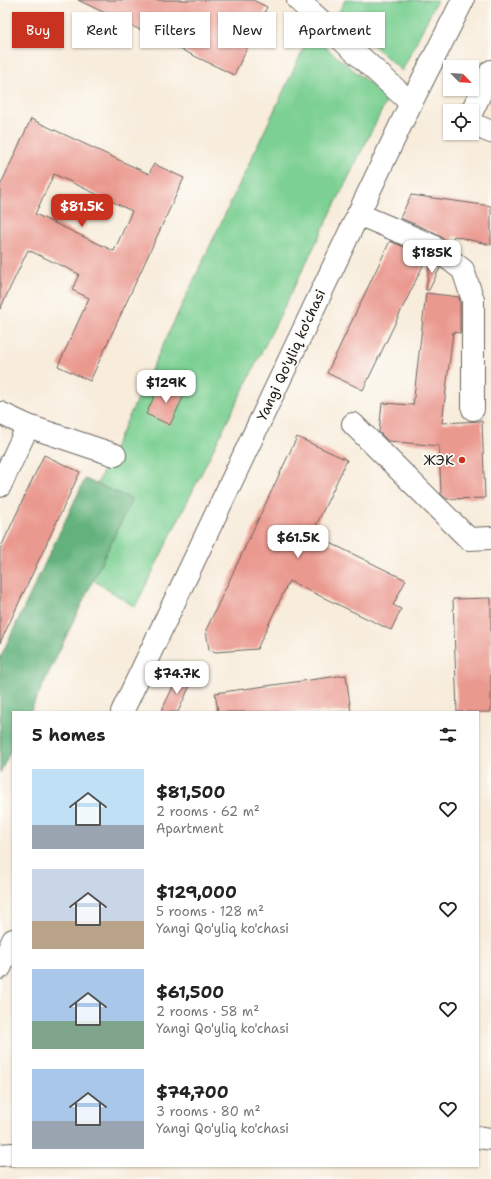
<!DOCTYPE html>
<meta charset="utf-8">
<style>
:root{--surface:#fff;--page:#f6f6f6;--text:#222;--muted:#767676;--accent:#c8321e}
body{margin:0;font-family:"Shantell Sans",sans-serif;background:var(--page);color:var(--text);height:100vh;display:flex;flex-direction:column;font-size:15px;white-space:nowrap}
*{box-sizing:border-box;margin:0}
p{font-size:13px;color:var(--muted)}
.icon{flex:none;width:22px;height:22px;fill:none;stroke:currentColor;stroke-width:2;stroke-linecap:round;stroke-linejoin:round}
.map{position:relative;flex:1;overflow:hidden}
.details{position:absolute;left:12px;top:711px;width:467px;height:456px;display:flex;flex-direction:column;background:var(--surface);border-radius:0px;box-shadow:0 1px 3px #0004}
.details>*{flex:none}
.top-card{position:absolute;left:12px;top:12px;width:467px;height:36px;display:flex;gap:8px}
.needle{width:26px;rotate:115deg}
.controls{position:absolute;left:443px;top:60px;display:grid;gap:8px}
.controls a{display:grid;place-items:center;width:36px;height:36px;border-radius:0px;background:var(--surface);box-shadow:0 1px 3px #0004;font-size:20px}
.price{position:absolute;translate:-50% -34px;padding:0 9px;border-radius:8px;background:#fff;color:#222;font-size:13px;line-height:26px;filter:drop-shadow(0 1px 2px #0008)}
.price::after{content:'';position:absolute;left:50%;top:24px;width:12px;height:9px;margin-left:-6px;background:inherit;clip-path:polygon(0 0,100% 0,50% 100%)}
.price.on{background:var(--accent);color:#fff}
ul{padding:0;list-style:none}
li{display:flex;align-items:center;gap:12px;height:100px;padding:0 20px}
li span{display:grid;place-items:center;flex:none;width:112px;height:80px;border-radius:0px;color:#555}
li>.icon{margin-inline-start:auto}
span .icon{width:48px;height:48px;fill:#fffc;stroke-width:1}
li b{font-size:17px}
h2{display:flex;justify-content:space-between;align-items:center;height:48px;padding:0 20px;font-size:17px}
.tag{padding:0 14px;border-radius:0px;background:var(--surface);box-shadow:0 1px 3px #0004;font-size:14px;line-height:36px}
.tag.on{background:var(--accent);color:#fff}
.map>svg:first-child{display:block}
.green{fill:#7bd093;stroke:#4c7658}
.forest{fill:#64b27d;stroke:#40674c}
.building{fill:#ea998f;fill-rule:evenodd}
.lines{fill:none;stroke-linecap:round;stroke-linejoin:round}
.minor-casing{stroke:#69655f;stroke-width:24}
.minor{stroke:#fff;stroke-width:22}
.poi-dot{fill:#c8321e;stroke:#fdfcf7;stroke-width:1.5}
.labels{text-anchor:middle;stroke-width:3.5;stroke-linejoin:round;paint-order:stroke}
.street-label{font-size:14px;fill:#1c1c1c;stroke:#fdfcf7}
.poi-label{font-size:14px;fill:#1c1c1c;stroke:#fdfcf7;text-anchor:end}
</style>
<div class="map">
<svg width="491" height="1179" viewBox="0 0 491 1179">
<rect width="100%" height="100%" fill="#fdfcf7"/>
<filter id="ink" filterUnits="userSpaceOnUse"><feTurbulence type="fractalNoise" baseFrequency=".025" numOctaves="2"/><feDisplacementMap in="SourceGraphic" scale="8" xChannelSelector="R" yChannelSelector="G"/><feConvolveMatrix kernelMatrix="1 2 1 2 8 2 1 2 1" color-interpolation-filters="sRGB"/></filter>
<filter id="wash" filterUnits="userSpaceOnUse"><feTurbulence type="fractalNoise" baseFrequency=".012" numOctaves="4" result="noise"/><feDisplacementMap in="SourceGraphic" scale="16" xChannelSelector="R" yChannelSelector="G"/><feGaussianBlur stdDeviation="0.9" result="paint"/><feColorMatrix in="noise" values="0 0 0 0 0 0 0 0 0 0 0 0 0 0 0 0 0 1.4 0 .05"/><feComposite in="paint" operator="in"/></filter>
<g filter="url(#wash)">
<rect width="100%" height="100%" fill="#f8ecdb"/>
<g class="green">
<path d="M345,0H437L402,71L338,14Z"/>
<path d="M310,35L388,98L135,607L93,580L132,499L97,484Z"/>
</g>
<path class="forest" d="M85,479L132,499L30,712H13V746L0,773V658Z"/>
<g id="blocks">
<g class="building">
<path d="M78,0H253L267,7L234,75Z"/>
<path d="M31,119L149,174L154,164L184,178L90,381L58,366L89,298L72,290L79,274L28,250L0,309V186ZM54,174L132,211L114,251L35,214Z"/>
<path d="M411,195L491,206V245L454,236L450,244L436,233L400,218Z"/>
<path d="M390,241L427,257L363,390L327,373Z"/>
<path d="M430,260L440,268L429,290H426Z"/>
<path d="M426,293L459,297L460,302V333L453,332L442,423L482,421L485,498L447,499L441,494L439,446L388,441L379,432L382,403L413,405Z"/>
<path d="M161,382L185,393L170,425L146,414Z"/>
<path d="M297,437L347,460L312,534L406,580L393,605L401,609L391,630L289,581L257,649L216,652L209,650L206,630Z"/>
<path d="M44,455L80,472L0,643V549Z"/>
<path d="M491,598V712H457L453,599Z"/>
<path d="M179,674L192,681L178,712H161Z"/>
<path d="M346,675L351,712H218L215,693Z"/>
</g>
</g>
</g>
<g filter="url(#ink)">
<use href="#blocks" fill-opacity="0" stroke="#69655f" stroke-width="1"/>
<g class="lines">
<g class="minor-casing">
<g id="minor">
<path d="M298,0L411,103"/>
<path d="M472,111L491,71"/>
<path d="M472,124L491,132"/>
<path d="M358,214L431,245L463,270L473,300V409"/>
<path d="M0,413L28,426L115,455"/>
<path d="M353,424L469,539L491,538"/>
<path d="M0,486L28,426"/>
<path d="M122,712L411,103L463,0"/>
<path d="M0,968L13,940"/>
<path d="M478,1137L491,1139"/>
<path d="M0,1155L13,1154"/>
</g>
</g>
<use href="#minor" class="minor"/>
</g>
</g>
<circle class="poi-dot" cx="462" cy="460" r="4"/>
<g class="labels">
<g class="street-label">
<text transform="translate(291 355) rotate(-65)" y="5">Yangi Qo'yliq ko'chasi</text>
</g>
<g class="poi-label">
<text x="454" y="465">ЖЭК</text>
</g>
</g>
</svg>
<div class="controls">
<a><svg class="needle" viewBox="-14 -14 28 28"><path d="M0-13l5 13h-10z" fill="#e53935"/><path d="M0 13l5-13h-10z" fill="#767676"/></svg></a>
<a><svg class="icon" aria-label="locate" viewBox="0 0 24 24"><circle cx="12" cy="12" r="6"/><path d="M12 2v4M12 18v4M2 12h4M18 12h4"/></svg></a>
</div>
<b class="price on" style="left:82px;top:228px">$81.5K</b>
<b class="price" style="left:432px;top:274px">$185K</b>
<b class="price" style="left:166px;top:404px">$129K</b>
<b class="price" style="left:298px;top:559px">$61.5K</b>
<b class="price" style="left:177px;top:695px">$74.7K</b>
<div class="top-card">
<a class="tag on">Buy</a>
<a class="tag">Rent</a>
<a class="tag">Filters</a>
<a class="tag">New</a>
<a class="tag">Apartment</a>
</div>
<section class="details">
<h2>5 homes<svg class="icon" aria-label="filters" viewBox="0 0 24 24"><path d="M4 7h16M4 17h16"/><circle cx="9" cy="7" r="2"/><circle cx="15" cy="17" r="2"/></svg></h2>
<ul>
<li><span style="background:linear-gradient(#bfe0f5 70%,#9aa5b1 0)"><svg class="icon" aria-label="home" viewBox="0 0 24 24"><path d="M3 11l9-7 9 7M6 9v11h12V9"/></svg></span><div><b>$81,500</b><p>2 rooms · 62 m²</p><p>Apartment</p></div><svg class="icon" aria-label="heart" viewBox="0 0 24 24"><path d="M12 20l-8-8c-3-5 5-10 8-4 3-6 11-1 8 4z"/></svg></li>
<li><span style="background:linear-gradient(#c9d6e8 65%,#b9a48a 0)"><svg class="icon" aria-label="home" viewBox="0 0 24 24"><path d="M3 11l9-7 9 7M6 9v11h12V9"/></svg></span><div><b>$129,000</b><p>5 rooms · 128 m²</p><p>Yangi Qo'yliq ko'chasi</p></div><svg class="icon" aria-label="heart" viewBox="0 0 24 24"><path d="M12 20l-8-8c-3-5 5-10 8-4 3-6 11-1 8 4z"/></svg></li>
<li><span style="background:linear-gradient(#a9c7e8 65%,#7fa58c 0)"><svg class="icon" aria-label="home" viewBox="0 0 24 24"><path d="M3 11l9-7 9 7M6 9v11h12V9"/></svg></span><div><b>$61,500</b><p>2 rooms · 58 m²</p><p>Yangi Qo'yliq ko'chasi</p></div><svg class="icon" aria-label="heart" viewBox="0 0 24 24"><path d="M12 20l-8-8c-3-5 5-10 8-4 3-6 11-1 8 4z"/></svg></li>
<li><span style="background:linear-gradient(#a9c7e8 65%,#9aa5b1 0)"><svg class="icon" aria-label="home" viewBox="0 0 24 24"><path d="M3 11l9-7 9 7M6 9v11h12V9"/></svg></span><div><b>$74,700</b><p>3 rooms · 80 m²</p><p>Yangi Qo'yliq ko'chasi</p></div><svg class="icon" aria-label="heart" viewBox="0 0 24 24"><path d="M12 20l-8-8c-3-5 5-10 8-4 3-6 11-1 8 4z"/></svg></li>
</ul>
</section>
</div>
